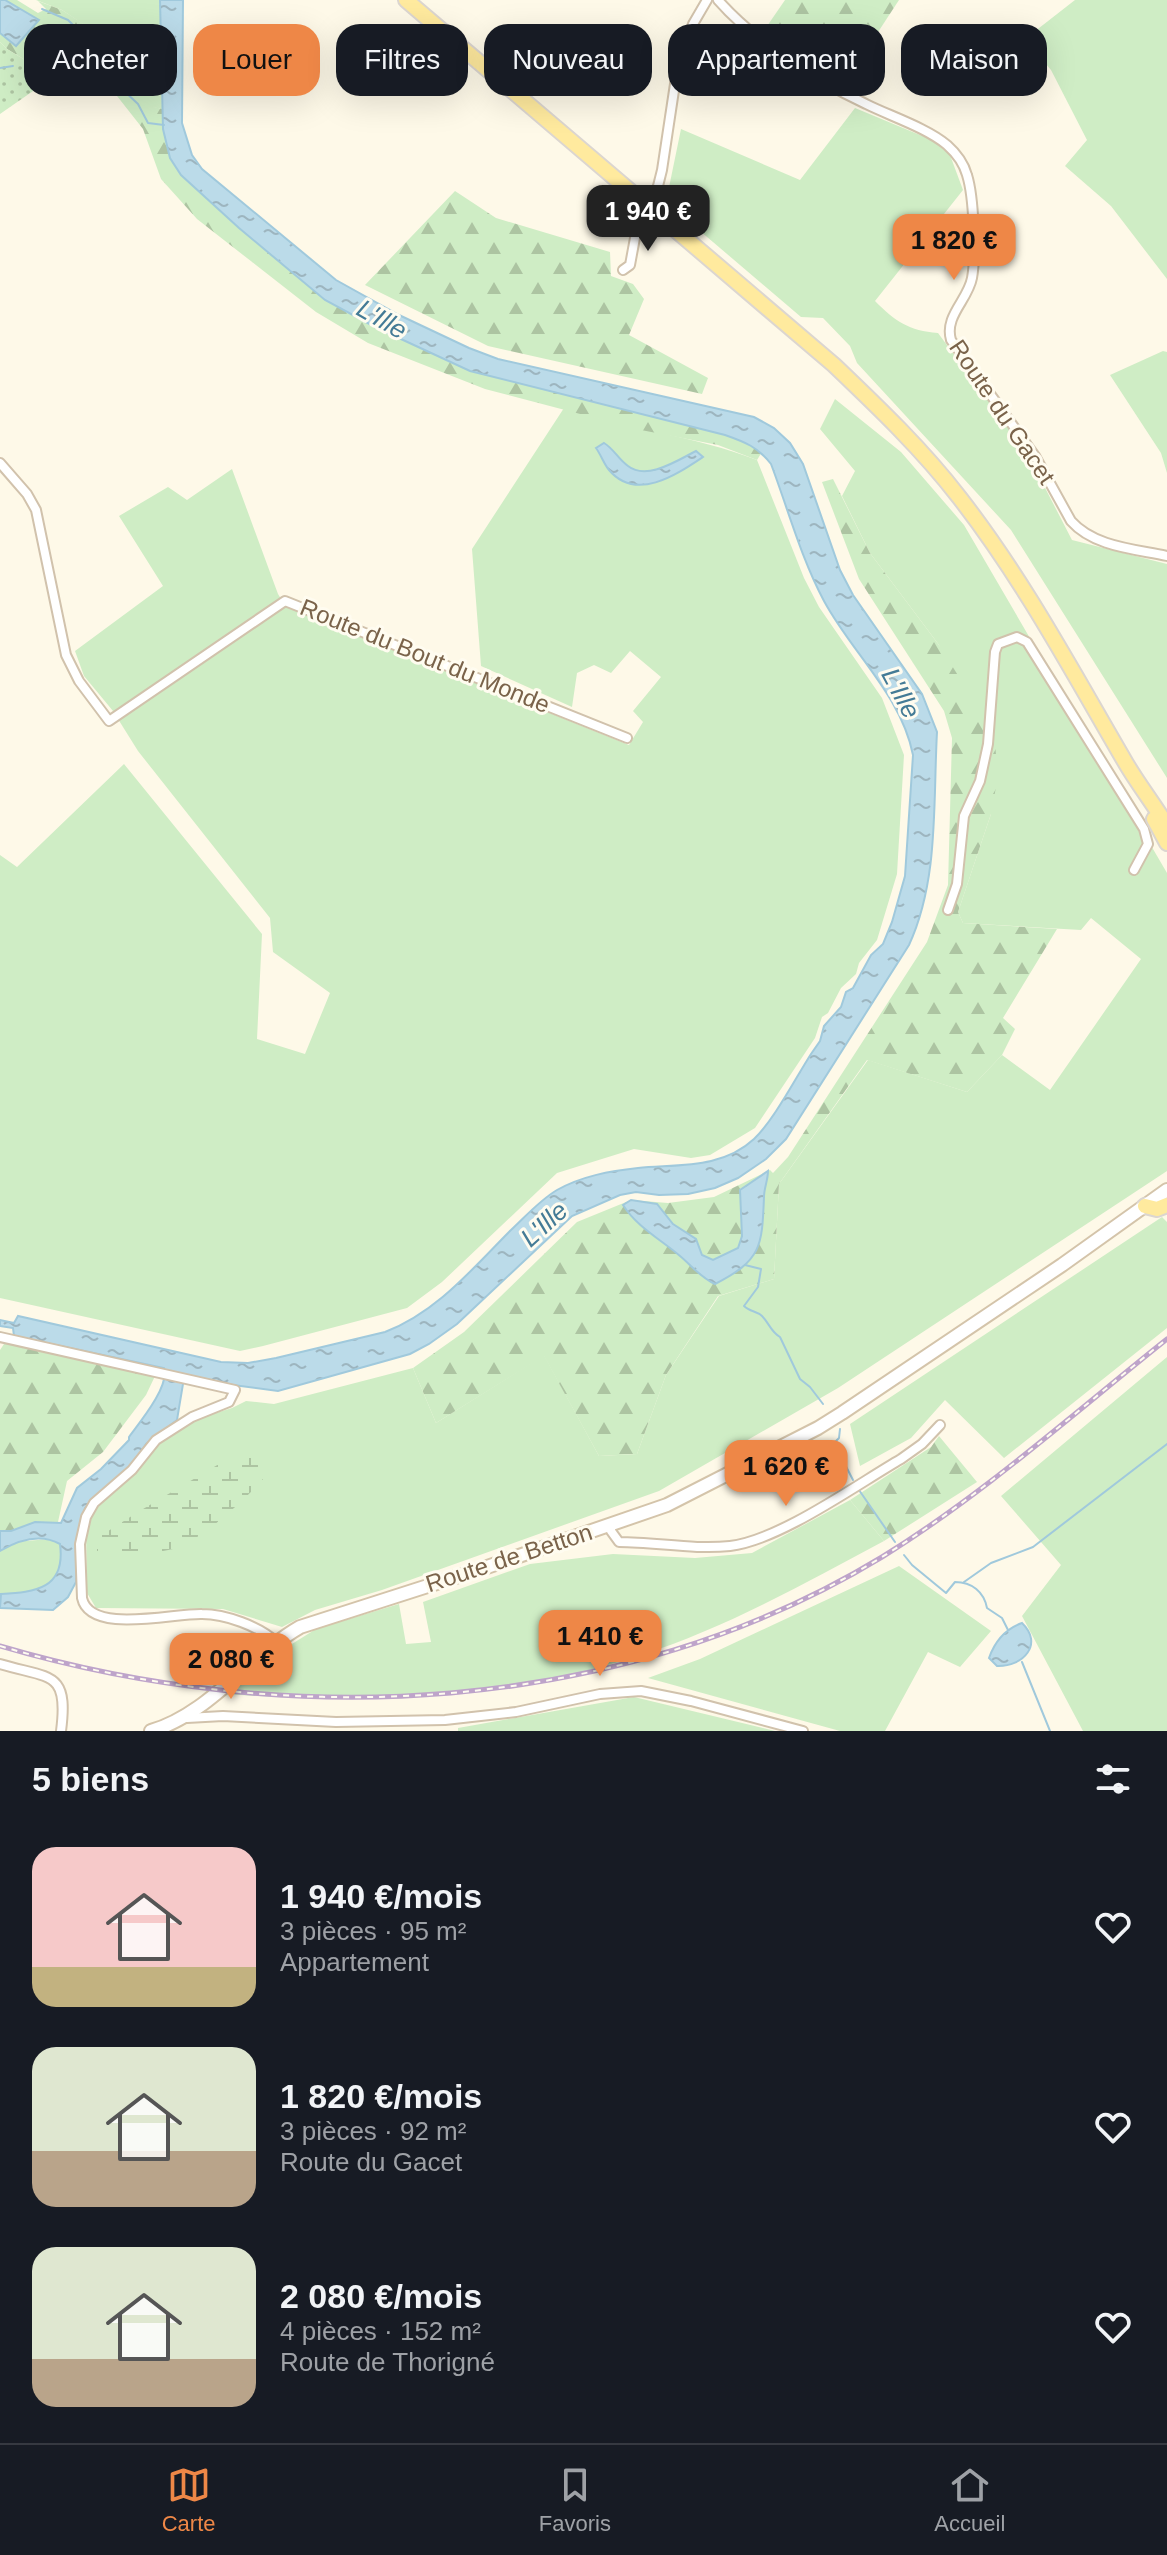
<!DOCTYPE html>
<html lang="fr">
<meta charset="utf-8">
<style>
:root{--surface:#171b24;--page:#242831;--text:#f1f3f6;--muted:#9ea1a6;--line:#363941;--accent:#ee8747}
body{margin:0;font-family:Arial,sans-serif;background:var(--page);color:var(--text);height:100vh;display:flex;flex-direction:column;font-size:30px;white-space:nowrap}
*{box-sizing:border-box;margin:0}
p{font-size:26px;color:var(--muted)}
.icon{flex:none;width:44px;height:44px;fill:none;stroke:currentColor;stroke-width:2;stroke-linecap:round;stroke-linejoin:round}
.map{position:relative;height:1731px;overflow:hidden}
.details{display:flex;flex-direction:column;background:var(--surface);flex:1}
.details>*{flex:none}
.banner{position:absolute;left:24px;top:24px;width:1120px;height:72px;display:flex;gap:16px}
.price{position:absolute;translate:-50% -68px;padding:0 18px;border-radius:16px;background:var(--accent);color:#111;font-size:26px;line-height:52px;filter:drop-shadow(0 2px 4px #0008)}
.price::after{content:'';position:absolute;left:50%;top:48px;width:24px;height:18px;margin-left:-12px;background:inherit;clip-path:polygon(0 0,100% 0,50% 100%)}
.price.selected{background:#222;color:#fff}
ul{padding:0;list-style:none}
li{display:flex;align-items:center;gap:24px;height:200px;padding:0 32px}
li span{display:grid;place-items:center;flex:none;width:224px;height:160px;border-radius:24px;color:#555}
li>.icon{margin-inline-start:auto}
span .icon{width:96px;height:96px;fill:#fffc;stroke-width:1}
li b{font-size:34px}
h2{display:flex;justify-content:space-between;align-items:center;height:96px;padding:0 32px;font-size:34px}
.chip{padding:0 28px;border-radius:24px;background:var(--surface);box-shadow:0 8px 32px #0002;font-size:28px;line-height:72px}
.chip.selected{background:var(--accent);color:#111}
.tabs{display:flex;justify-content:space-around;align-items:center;height:112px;border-top:2px solid var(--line);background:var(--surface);font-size:22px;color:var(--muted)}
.tabs a{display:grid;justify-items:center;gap:4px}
.tabs .selected{color:var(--accent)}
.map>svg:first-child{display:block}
.grass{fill:#cfedc5}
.forest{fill:url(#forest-firs)}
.wetland{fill:url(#wetland-marsh)}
.park{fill:url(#park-dots)}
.water{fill:url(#water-ripples);stroke:#a0c9dc;stroke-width:2}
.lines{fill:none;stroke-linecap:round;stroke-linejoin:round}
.stream{stroke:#a0c9dc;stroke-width:2}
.street-casing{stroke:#d1c2ac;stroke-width:12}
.secondary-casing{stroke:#d4c4aa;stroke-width:16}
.primary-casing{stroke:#dcd6d0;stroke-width:18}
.street{stroke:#fff;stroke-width:8}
.secondary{stroke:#fff;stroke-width:12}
.primary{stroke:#ffea9e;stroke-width:14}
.rail-casing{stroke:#bea4ca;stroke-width:5}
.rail{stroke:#fffcf0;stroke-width:2;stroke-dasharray:6;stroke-linecap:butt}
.labels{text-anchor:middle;stroke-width:6;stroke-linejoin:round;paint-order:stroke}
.street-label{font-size:24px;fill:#7a634a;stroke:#fffcf0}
.water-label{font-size:26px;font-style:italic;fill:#447b96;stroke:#fffcf0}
</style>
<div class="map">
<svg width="1167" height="1731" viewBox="0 0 1167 1731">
<defs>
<pattern id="forest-firs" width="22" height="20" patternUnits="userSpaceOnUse" patternTransform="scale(2)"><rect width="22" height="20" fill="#cfedc5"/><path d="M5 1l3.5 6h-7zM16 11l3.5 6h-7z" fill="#adc4a2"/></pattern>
<pattern id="wetland-marsh" width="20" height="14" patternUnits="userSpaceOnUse" patternTransform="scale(2)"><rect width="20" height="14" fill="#cfedc5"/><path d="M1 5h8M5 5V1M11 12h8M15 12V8" fill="none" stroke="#adc4a2"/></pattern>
<pattern id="park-dots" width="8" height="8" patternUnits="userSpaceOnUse" patternTransform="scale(2)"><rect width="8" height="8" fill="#cfedc5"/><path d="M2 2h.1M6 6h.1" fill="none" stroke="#adc4a2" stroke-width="1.8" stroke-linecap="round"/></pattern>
<pattern id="water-ripples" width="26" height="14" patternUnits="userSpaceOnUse" patternTransform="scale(2)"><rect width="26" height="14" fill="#bbdbe9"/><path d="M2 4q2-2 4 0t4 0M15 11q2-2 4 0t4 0" fill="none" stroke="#9db5bf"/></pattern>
</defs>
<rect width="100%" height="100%" fill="#fef9e8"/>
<g class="grass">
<path d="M36,0H160L162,109L147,106L92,30L62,10Z"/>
<path d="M1075,0H1167V279L1111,206L1065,166L1087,140L1051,70L1025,39Z"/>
<path d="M855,108L932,140L950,155L963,190L875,301C895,321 909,331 938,333L1026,451L1072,540L1167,564V778L1011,530L857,363L850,346L823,318L801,317L666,202L681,129L800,180Z"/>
<path d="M1163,351L1167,352V473L1161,453L1110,375Z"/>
<path d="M835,399L901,452L964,525L1167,873V1171L838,1388L659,1491L382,1590L315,1610L282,1627L223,1609L96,1608L87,1593L86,1528L97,1502L128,1479L149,1451L184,1423L232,1408L246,1401L274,1404L413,1368L436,1423L544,1355L599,1456L637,1454L666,1375L719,1296L774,1279L779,1184L868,1060L967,1092L1002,1055L1050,1090L1141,959L1091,918L1081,930L963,923L958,912L991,814L939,645L870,553L842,496L855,471L820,429Z"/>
<path d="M564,408C627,429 695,436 757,460L804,578L819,607L882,698L904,755L897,874L877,940L859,963L856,974L841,988L828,1013L822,1017L815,1038L755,1128L710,1155L691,1158L634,1149L557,1173L442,1282L407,1308L263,1346L240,1351L0,1298V855L17,867L124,764L262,934L257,1039L305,1054L330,993L273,952L270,918L138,751L113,711L84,676L75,651L163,586L119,516L168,487L187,500L232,469L278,594L286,607L629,745L643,722L633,711L661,677L630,651L611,673L594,665L577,673L572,707L481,666L472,549Z"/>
<path d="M1162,1217L1167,1222V1328L1004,1458L945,1400L911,1438L860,1466L850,1424Z"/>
<path d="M1167,1357V1731H1083L1022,1616L1061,1565L1001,1496Z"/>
<path d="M850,1500L884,1541C805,1583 726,1628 641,1655C504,1700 367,1704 225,1694L271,1657L316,1629L399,1604L406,1644L431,1642L423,1602L530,1564L613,1554L695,1558L752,1553Z"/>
<path d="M50,1539L60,1544C66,1589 35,1592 0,1594V1551L13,1542Z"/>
<path d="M899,1566L991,1631L960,1667L928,1652L885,1731H840L648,1678L700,1659Z"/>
<path d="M634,1697L775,1731H458V1728Z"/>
</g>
<g class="forest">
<path d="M5,0H17L38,13L46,9L38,1L62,10L93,30L147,105L162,109L163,129L181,175L239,228L325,300L375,327L470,371L725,435L749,443L762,452L757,460L718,445L641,430L485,389L368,343L316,312L197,219L161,179L143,129L69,35L48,74L7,49L0,42V33L15,46L38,20Z"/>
<path d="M785,0H899L844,84L763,32Z"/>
<path d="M455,191L496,218L610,252L611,276L633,284L644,299L629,335L708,378L702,394L488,346L365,285Z"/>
<path d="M833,479L870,553L939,645L994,733L998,776L991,814L958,912L963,923L1057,929L1003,1018L1015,1029L1002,1055L967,1092L867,1060L779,1184L774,1279L718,1296L666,1375L637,1454L599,1456L544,1356L436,1423L413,1368L464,1332L577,1222L631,1200L668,1203L714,1197L770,1170L773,1173L788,1157L927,942L948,885L952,738L944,711L859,579L822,482Z"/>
<path d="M6,1341L156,1374L146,1395L103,1452L67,1481L58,1522H35L11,1531H0V1350Z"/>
<path d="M939,1436L977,1482L884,1541L850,1500L931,1447Z"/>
</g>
<path class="wetland" d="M248,1456L262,1461L263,1479C246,1499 198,1543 173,1549C147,1555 123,1553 97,1551V1543L102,1535L138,1512L219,1464Z"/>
<path class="park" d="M0,42L7,49L48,74L36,89L0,114Z"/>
<g class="water">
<path d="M0,0H5L39,20L16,46L0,33Z"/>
<path d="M160,0H183L182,123L192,155L202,169L336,280L399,315L469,348L498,359L754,417L774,428L790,443L803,464L840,570L853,595L922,694L937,732C933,803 939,880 909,945L786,1139L766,1159L738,1178L715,1188L688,1194L659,1195L636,1192L620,1195L572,1216L457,1324L429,1344L410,1354L278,1391L233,1385L182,1374L184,1378L177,1420L146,1444L135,1462L85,1508L76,1543V1582L68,1597L53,1610L0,1608L1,1594C35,1592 66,1589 60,1544C40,1533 17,1541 0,1551V1531H11L35,1522L61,1523L77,1488L101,1469L129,1440V1437C140,1422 170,1386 164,1368L14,1336L13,1328L0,1326V1320L14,1323L18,1316L221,1362L248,1363L276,1358L385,1332C437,1312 472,1269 511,1230C526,1216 540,1200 557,1190C582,1176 610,1171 638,1168C678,1164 722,1169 754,1139C774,1120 795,1079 811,1054L820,1041L824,1026L841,1007L846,992L853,988L871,955L883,944L892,922L905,876L913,755C901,695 852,653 824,601C801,558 788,509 771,464C758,447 745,442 725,435L470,371L375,327L325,300L239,228L181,175L170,158L163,129Z"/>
<path d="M604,443C614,449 618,459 628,466C647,481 678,460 696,451L703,457C676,475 636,502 609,470C604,464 601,455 596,448Z"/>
<path d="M768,1171C768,1180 764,1188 764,1197C762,1246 762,1260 715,1284C701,1278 692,1266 680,1256C660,1239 637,1227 623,1205L631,1200L657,1204L673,1224L696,1239L702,1255L713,1260L738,1248L742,1236L740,1190Z"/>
<path d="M1022,1623C1044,1644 1023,1667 997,1666L989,1658C995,1641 1005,1629 1022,1623Z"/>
</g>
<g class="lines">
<g class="stream">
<path d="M42,9L68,20L101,52L121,88L138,104L148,123L164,125"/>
<path d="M0,68L13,66"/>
<path d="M745,1265L761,1269L758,1287L744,1306C750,1312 757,1311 762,1316C769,1323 771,1332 780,1337L800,1379L810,1387L823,1404"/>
<path d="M840,1429L839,1438L834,1443L853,1480"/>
<path d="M859,1490L895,1542"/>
<path d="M904,1555L912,1565L946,1593L955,1582C972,1582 984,1592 987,1608L1002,1618L1008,1630"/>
<path d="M964,1582L991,1563L1033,1547L1167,1444"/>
<path d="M1022,1662L1050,1731"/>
</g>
<g class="street-casing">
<g id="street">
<path d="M718,0C755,42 815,80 866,104C890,116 927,128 947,145C956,153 964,164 967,175C974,197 976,256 972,278C968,300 944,316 951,340L1035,456L1071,521C1094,547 1135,549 1167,556"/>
<path d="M623,270L630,265L637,227L658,186L662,170L678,64L693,24L707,0"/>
<path d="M0,463L27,494L36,510L66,655L79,681L109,721L285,601L627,738"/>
<path d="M948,910L957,884L964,816L980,781L988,744L995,652L998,644L1017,637L1027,642L1144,829L1148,844L1134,870"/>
<path d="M0,1337L235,1390L229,1402L192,1417L156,1440L132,1470L94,1503L86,1517L80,1544L82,1598C90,1635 173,1613 202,1614C225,1614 259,1626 276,1642"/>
<path d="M611,1524V1531L619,1542C656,1542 694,1550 730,1546C780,1540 856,1485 901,1459L922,1444L940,1425"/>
<path d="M0,1664C50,1679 69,1670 61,1731"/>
<path d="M187,1718L223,1716L336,1722L445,1720L516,1712L600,1694L641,1691L691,1701L803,1731"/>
</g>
</g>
<g class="secondary-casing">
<path id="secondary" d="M151,1731C209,1714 248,1657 300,1627L487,1567L667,1505L818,1428L842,1413L1062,1265L1167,1190"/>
</g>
<g class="primary-casing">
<g id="primary">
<path d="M406,0L834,365C878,407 922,449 959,497C1023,579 1072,671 1124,760C1137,783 1154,804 1167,826"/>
<path d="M1154,819L1167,843"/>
<path d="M1145,1206L1157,1209L1167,1205"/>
</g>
</g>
<use href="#street" class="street"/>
<use href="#secondary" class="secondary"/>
<use href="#primary" class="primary"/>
<g class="rail-casing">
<path id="rail" d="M0,1646C288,1731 620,1716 882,1557C984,1494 1074,1413 1167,1339"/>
</g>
<use href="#rail" class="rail"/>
</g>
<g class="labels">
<g class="street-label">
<text transform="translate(1002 412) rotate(56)" y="8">Route du Gacet</text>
<text transform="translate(425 656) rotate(22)" y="8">Route du Bout du Monde</text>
<text transform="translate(509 1558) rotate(-18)" y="8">Route de Betton</text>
</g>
<g class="water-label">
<text transform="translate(382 319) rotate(30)" y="9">L'Ille</text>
<text transform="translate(901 693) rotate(62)" y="9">L'Ille</text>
<text transform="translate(544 1224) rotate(-42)" y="9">L'Ille</text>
</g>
</g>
</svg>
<b class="price selected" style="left:648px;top:253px">1 940 €</b>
<b class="price" style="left:954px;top:282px">1 820 €</b>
<b class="price" style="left:786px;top:1508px">1 620 €</b>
<b class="price" style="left:600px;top:1678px">1 410 €</b>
<b class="price" style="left:231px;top:1701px">2 080 €</b>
<div class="banner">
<a class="chip">Acheter</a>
<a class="chip selected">Louer</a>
<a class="chip">Filtres</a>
<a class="chip">Nouveau</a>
<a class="chip">Appartement</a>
<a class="chip">Maison</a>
</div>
</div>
<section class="details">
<h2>5 biens<svg class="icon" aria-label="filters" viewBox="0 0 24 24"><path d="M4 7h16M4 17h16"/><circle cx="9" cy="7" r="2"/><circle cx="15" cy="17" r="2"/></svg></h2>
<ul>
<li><span style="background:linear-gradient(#f6c9c9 75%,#c2b280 0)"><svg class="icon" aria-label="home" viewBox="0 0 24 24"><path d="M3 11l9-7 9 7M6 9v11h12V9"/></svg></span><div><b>1 940 €/mois</b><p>3 pièces · 95 m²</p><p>Appartement</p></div><svg class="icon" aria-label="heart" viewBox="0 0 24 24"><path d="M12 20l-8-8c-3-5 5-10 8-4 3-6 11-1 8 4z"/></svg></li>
<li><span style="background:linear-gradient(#dfe7d0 65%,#b9a48a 0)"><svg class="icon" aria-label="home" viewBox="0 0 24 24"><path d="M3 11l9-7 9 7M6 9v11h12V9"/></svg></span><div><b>1 820 €/mois</b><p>3 pièces · 92 m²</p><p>Route du Gacet</p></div><svg class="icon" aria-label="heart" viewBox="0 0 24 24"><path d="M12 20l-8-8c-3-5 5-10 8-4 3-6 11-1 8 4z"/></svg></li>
<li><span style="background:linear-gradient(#dfe7d0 70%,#b9a48a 0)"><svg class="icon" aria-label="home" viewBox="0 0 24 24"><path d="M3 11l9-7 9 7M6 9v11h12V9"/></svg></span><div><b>2 080 €/mois</b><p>4 pièces · 152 m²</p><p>Route de Thorigné</p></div><svg class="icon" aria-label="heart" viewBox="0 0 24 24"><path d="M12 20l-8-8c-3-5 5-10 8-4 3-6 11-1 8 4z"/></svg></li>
</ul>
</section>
<nav class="tabs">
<a class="selected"><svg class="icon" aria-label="map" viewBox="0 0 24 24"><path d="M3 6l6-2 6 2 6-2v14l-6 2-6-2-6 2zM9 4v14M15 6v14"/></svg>Carte</a>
<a><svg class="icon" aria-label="saved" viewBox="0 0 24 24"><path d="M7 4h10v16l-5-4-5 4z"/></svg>Favoris</a>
<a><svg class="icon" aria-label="home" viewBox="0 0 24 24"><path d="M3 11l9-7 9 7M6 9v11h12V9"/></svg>Accueil</a>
</nav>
